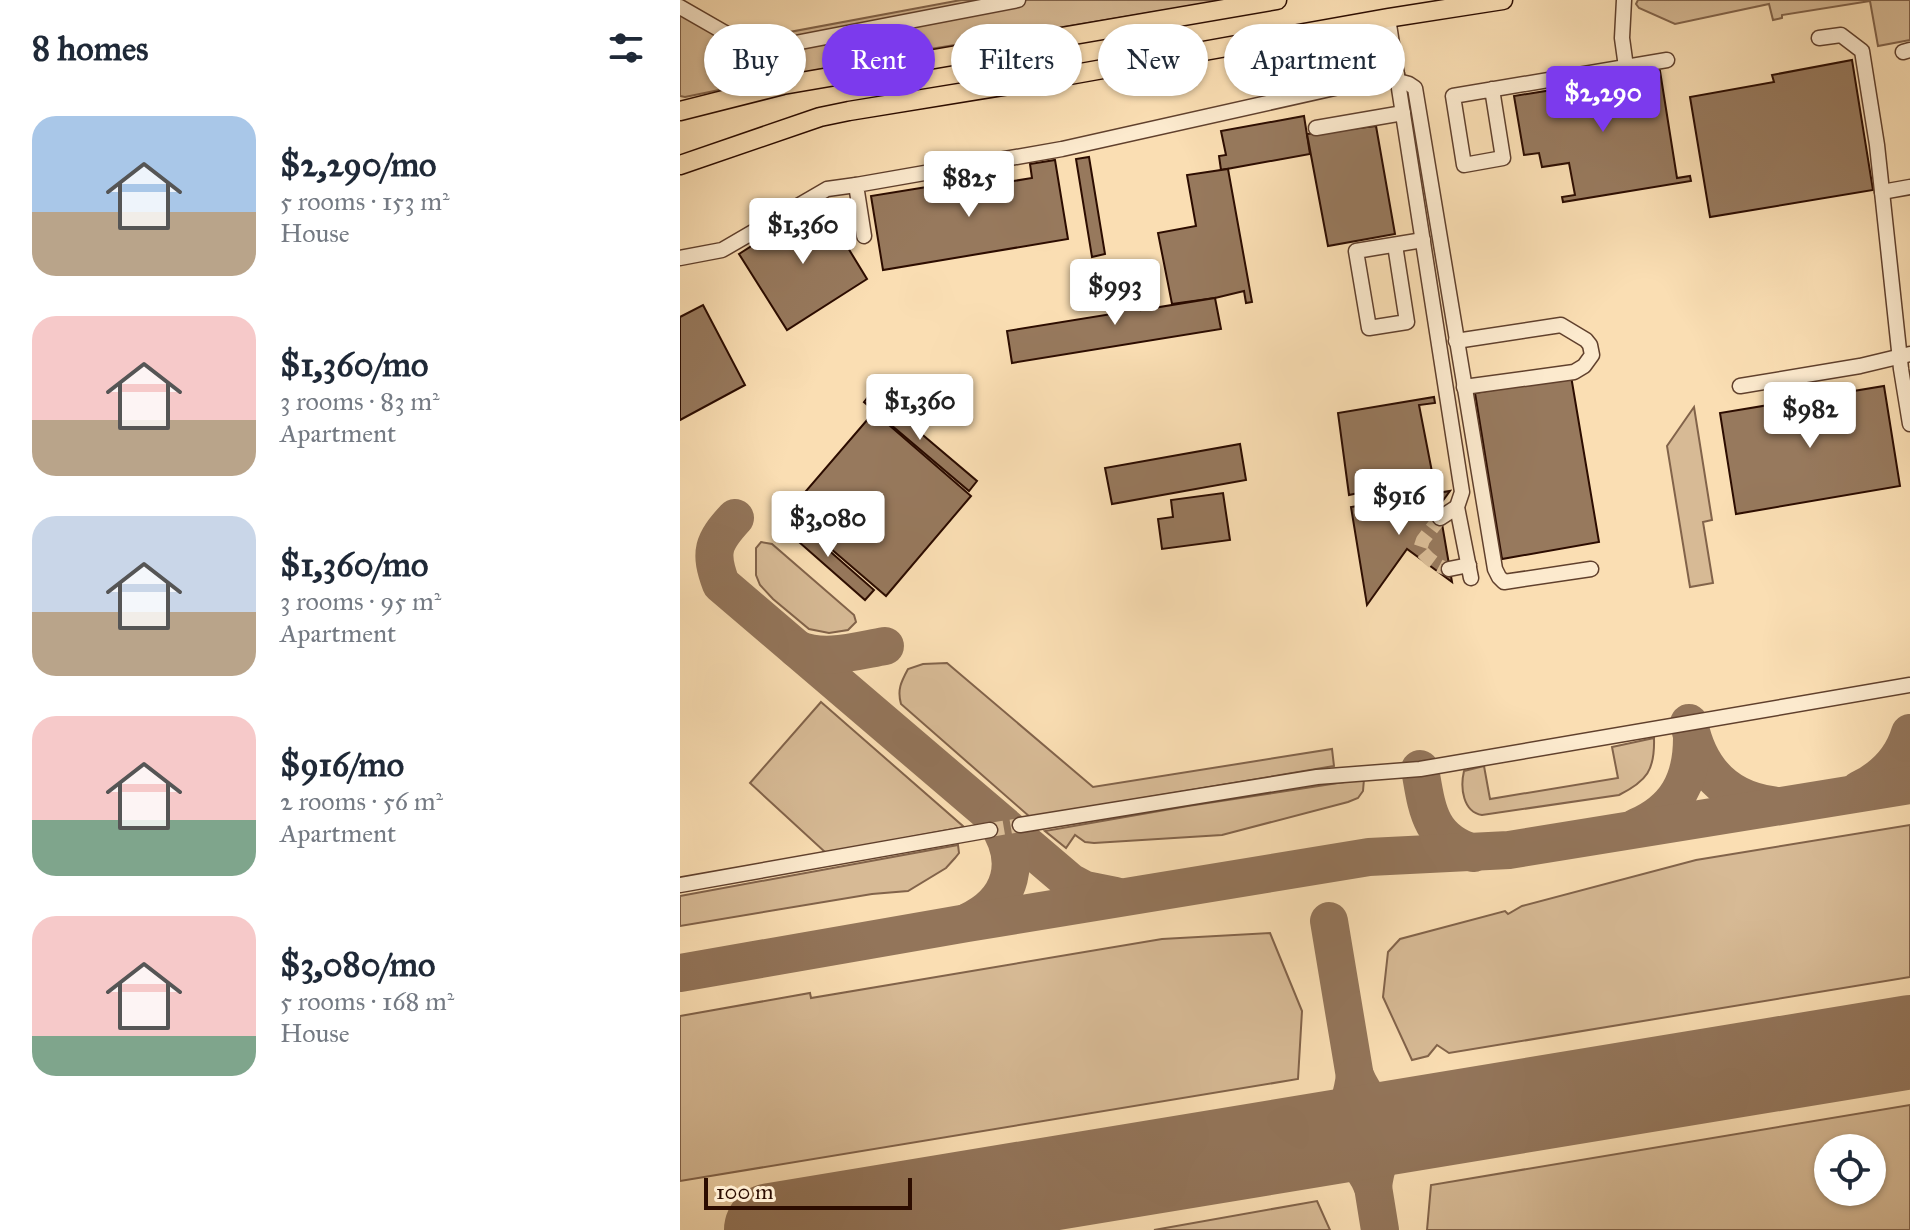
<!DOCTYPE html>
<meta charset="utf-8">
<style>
:root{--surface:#fff;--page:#f6f6f7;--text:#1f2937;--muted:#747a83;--accent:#7c3aed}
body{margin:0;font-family:"IM FELL Great Primer",serif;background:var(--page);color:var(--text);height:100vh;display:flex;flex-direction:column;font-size:30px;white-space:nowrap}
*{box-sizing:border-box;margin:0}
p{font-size:26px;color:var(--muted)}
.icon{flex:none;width:44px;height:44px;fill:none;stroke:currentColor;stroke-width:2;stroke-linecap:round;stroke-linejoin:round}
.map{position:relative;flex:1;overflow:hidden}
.side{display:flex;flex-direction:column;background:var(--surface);width:680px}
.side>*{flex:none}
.guide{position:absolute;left:24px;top:24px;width:760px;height:72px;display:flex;gap:16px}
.buttons{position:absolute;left:1134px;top:1134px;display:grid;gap:16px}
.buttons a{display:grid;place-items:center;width:72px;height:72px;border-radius:50%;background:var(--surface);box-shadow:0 2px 6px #0004;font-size:40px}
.scale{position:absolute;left:24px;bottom:20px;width:208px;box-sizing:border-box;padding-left:8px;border:4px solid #2c0c00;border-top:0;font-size:22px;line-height:28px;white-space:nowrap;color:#2c0c00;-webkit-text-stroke:6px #fceace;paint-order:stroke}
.price{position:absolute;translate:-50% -68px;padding:0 18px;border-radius:8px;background:#fff;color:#222;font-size:26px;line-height:52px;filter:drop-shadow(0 2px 4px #0008)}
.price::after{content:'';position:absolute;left:50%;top:48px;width:24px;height:18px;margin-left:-12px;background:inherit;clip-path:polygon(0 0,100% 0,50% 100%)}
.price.on{background:var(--accent);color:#fff}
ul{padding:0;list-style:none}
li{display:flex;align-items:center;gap:24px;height:200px;padding:0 32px}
li span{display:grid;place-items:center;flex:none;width:224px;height:160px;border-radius:24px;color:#555}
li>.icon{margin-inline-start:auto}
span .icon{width:96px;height:96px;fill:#fffc;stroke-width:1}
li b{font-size:34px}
h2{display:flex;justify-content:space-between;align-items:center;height:96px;padding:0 32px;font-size:34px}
.pill{padding:0 28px;border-radius:36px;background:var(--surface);box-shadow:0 2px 6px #0004;font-size:28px;line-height:72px}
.pill.on{background:var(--accent);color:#fff}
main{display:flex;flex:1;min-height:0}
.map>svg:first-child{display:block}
.green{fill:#d7ba95;stroke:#82634a;stroke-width:2;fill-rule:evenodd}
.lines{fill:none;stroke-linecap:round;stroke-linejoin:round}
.taxiway{stroke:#93755a;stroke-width:38}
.runway{stroke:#93755a;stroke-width:94}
.building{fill:#97795d;stroke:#2c0c00;stroke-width:2}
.minor-tunnel{stroke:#dbbe98;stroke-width:14;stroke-dasharray:14 7;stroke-linecap:butt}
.minor-casing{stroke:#60402d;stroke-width:17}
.major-casing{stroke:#2c0c00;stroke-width:21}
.minor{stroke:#fceace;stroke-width:14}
.major{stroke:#fadeb3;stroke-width:18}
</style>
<main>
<section class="side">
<h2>8 homes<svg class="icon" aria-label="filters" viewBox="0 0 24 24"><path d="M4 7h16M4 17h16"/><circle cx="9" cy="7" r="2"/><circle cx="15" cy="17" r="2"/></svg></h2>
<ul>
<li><span style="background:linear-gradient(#a9c7e8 60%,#b9a48a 0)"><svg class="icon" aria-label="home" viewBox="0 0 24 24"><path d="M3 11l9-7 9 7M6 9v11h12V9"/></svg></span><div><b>$2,290/mo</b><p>5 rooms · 153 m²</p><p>House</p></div></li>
<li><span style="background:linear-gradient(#f6c9c9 65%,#b9a48a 0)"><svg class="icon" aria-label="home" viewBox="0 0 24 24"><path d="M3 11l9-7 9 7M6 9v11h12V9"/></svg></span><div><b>$1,360/mo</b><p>3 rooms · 83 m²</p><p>Apartment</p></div></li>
<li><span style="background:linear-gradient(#c9d6e8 60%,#b9a48a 0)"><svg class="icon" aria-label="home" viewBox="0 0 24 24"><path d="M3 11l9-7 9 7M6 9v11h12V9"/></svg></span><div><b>$1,360/mo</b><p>3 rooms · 95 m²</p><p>Apartment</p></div></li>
<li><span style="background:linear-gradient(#f6c9c9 65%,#7fa58c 0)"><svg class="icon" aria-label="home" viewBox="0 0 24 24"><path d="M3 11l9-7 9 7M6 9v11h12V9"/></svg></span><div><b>$916/mo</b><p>2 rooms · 56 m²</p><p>Apartment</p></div></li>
<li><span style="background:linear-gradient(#f6c9c9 75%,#7fa58c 0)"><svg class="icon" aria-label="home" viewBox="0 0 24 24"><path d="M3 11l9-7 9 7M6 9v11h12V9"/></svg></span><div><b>$3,080/mo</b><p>5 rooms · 168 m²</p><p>House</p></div></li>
</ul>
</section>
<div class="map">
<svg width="1230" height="1230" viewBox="0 0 1230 1230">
<rect width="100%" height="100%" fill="#fadeb3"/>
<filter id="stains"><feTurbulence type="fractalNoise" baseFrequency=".0025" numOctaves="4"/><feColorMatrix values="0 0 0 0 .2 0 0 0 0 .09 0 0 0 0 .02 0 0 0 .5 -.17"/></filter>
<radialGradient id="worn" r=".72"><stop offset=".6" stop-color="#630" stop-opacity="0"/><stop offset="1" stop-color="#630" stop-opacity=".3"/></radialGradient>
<g class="green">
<path d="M281,0H547L196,58L5,97L0,96V14L44,32L72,39Z"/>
<path d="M958,0H1230V40L1198,46L1190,1L1102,15V18L1093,20L1089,4L995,24L959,8L956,4Z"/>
<path d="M1014,407L1032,520L1023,522L1033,583L1010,587L987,446Z"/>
<path d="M81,542L92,544L174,615L176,622L168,630L149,633L129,629L93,599L80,585L76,575V548Z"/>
<path d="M267,663L413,787L652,749L654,766L350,817L221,704C217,690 221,682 228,669L243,664Z"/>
<path d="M141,702L284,827L146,853L70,783Z"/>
<path d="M974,738C975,770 967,781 939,795L802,815C783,812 780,788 784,771L804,766L810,799L938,778L932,747Z"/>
<path d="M684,779L683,791L678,798L668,802L542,835L414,843L405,842L395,835L386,848L365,831L508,806Z"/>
<path d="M1230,825V977L769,1053L757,1045L748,1056L732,1060L703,997L708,952L720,939L825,911L828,914L842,906L1016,860Z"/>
<path d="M278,845L279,853L275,858L266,868L228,891L192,894L0,926V896Z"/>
<path d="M590,933L622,1011L618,1079L0,1181V1016L130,993L131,998L482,939Z"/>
<path d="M1230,1105V1230H747L751,1185ZM1148,1148H1192V1192H1148Z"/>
<path d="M637,1201L650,1230H474Z"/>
</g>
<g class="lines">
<g class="taxiway">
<path d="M55,518C33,542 29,552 41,584L390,882L405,890L435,896"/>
<path d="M117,649C144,661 176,651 205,646"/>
<path d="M1009,723C1018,768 1044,799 1092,805"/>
<path d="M740,769C747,809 749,839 793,853"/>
<path d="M1179,790C1204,778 1222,760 1230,733"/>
<path d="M957,827C996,810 1012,781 1012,738"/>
<path d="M649,921L679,1101"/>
<path d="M288,922C333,901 343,860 315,820"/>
<path d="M0,973L287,923L689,857L829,850L1230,785"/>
<path d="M565,1147C582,1144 599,1141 615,1138C657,1130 669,1119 675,1076C684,1097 698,1115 722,1120L824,1104"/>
<path d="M613,1147C621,1146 631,1144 639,1144C665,1145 684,1164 693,1187C698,1145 715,1131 756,1123"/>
<path d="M689,1162L700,1230"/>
</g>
<path class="runway" d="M91,1230L1230,1042"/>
</g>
<g class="building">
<path d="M1172,60L1193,190L1030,217L1010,97L1094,82L1092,75Z"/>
<path d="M980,71L997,178L1010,176L1011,181L883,202L882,197L895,195L889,163L862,167L859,153L844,155L834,96L872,90L873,100L879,99L877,88Z"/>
<path d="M624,116L630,154L541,170L539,156L546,155L541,131Z"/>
<path d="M696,126L715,234L648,246L627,134Z"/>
<path d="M409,157L425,254L412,257L396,159Z"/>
<path d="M375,160L388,239L203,270L191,196L284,181L285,189L352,178L350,164Z"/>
<path d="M548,169L572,302L566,303L564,291L535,298L492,304L478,233L516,226L507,175Z"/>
<path d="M140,202L187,279L107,330L59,254Z"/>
<path d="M456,276L461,310L535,298L541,329L332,363L327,331L438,313L433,280Z"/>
<path d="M23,305L65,385L0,420V317Z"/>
<path d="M891,376L919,542L822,559L795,393Z"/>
<path d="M1204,386L1220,486L1056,514L1040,413Z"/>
<path d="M192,392L297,481L289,491L184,402Z"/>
<path d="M754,397L755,403L739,405L753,477L669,495L658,413Z"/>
<path d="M194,412L291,496L206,596L108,512Z"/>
<path d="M560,444L566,480L432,504L425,468Z"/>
<path d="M770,491L759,506L772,582L727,549L687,605L671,507Z"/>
<path d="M543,493L550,540L482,549L478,519L493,517L491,500Z"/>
<path d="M112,518L194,590L185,600L103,528Z"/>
</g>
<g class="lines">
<g class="minor-tunnel">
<path d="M760,518L743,540L740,549C746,557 758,568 769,569"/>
<path d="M310,830L340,825"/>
</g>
<g class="minor-casing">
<g id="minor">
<path d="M944,0L942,38L946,67"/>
<path d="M0,7L61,42L76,48L110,44L338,0"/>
<path d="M708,18L782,492L777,507L791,578"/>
<path d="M1139,38L1161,35L1182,51L1197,145L1221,369L1230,424"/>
<path d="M1223,52L1230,50"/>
<path d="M718,81L729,84L735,88L815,569L819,577L824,582L911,569"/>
<path d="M812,89L823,158L784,165L773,96L987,60"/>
<path d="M636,128L723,113"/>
<path d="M1202,192L1230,187"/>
<path d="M184,236L176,185L382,149L717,74"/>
<path d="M715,245L727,322L689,328L676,251L743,240"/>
<path d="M0,258L42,250L147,189L176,185"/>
<path d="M776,341L881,325L906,340L910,345L912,355L904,366L894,372L784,387"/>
<path d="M1060,386L1180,366L1230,354"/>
<path d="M760,518L777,507"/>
<path d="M769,569L789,565"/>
<path d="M340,825L637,777L740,769L1230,685"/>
<path d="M0,885L310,830"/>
</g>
</g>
<g class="major-casing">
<g id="major">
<path d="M0,111L103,85L597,0"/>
<path d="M0,165L140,117L169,111L384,76L708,18L823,0"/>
</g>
</g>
<use href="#minor" class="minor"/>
<use href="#major" class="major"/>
</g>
<rect width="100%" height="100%" filter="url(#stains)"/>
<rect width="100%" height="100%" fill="url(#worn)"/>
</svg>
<div class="buttons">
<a><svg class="icon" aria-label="locate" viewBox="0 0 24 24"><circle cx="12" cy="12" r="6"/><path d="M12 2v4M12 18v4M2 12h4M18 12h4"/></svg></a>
</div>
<div class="scale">100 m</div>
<b class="price on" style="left:923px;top:134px">$2,290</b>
<b class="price" style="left:289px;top:219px">$825</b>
<b class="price" style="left:123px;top:266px">$1,360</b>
<b class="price" style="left:435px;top:327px">$993</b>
<b class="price" style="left:240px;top:442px">$1,360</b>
<b class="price" style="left:1130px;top:450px">$982</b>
<b class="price" style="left:719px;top:537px">$916</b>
<b class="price" style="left:148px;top:559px">$3,080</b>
<div class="guide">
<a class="pill">Buy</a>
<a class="pill on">Rent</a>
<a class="pill">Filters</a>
<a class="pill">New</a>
<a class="pill">Apartment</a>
</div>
</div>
</main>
